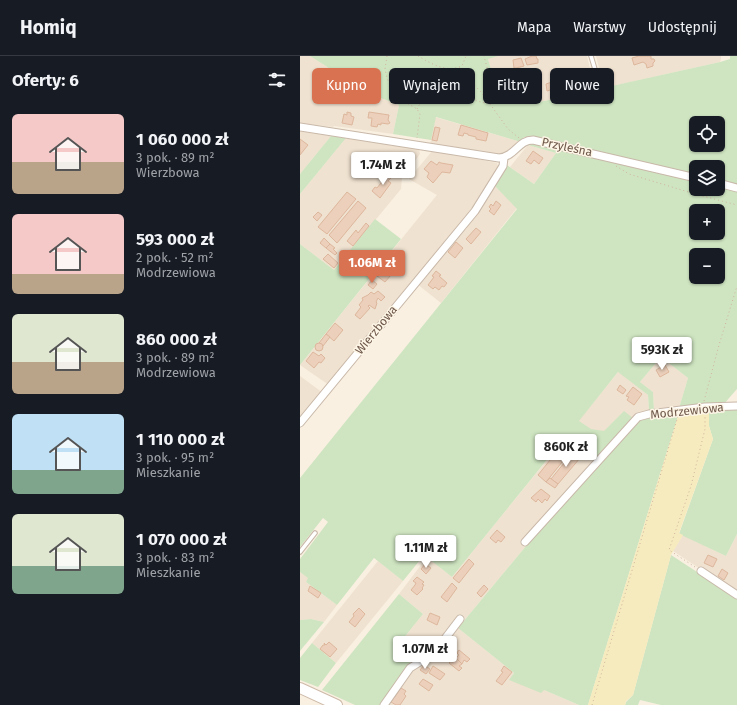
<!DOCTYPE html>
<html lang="pl">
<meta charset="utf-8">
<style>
:root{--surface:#171b24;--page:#20242c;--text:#f1f3f6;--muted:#9ea1a6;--line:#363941;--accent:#d97250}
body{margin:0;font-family:"Fira Sans",sans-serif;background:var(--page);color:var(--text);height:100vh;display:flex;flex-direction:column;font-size:15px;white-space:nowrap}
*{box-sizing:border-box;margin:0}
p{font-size:13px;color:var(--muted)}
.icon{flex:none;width:22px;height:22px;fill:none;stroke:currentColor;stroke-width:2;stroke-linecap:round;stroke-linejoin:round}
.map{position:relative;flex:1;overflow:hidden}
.side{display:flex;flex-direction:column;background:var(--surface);width:300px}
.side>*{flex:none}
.guide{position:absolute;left:12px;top:12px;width:365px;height:36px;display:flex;gap:8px}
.buttons{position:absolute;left:389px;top:60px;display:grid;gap:8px}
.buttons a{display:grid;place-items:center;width:36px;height:36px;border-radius:6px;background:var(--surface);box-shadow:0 1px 3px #0004;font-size:20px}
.price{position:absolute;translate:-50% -34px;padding:0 9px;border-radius:4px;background:#fff;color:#222;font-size:13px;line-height:26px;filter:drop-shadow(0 1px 2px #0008)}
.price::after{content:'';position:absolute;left:50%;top:24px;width:12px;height:9px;margin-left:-6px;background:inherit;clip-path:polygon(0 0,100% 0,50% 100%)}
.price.on{background:var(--accent);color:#fff}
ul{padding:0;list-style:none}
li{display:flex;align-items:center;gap:12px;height:100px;padding:0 12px}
li span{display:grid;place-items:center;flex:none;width:112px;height:80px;border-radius:6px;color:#555}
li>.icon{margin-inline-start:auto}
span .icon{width:48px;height:48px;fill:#fffc;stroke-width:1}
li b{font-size:17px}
h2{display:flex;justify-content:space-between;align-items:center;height:48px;padding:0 12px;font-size:17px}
.chip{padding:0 14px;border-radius:6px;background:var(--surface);box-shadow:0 1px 3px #0004;font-size:14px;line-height:36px}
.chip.on{background:var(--accent);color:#fff}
header{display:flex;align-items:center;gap:24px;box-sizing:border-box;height:56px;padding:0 20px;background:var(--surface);border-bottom:1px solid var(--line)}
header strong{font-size:19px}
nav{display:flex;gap:22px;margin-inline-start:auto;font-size:14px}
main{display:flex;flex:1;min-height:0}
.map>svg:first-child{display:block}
.residential{fill:#f0e2d0}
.green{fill:#cfe5c1;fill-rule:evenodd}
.sand{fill:#f6ebbe}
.building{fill:#ecd0bb;stroke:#ddb79d}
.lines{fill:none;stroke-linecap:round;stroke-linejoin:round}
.lane-casing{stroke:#c8b8a9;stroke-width:5.5}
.street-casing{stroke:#c8b8a9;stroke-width:9}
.secondary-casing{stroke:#cebaa9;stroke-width:12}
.path{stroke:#d0b39f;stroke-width:1;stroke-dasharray:1 3;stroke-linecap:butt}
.lane{stroke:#fff;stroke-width:3.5}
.street{stroke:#fff;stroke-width:7}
.secondary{stroke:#fff;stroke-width:10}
.labels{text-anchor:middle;stroke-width:3;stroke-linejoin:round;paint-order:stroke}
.street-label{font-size:12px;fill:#6e584a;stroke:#fdf5e6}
</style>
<header>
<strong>Homiq</strong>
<nav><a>Mapa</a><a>Warstwy</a><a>Udostępnij</a></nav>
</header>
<main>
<section class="side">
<h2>Oferty: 6<svg class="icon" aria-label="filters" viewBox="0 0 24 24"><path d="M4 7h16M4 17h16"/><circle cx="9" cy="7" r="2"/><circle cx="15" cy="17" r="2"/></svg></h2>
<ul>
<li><span style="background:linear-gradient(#f6c9c9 60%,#b9a48a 0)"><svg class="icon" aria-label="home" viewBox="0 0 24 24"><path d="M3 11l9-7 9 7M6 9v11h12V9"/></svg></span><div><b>1 060 000 zł</b><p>3 pok. · 89 m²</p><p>Wierzbowa</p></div></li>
<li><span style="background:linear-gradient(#f6c9c9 75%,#b9a48a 0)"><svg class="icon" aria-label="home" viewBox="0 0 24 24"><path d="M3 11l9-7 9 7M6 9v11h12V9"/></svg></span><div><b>593 000 zł</b><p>2 pok. · 52 m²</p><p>Modrzewiowa</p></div></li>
<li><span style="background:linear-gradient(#dfe7d0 60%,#b9a48a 0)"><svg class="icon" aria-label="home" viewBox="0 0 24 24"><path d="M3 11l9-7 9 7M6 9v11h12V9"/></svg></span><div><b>860 000 zł</b><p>3 pok. · 89 m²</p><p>Modrzewiowa</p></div></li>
<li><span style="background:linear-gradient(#bfe0f5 70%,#7fa58c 0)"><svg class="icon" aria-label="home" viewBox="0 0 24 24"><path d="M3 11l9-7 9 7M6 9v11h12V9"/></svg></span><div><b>1 110 000 zł</b><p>3 pok. · 95 m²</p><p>Mieszkanie</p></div></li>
<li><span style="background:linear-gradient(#dfe7d0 65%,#7fa58c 0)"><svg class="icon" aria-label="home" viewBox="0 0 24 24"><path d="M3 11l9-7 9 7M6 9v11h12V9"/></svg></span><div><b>1 070 000 zł</b><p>3 pok. · 83 m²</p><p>Mieszkanie</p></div></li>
</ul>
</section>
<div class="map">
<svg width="437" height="649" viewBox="0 0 437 649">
<rect width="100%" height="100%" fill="#f9f0e1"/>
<g class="residential">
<path d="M0,0H10L70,38L99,49L93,78L34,70L33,71L0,67Z"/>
<path d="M187,0H287L294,29L293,34L203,54Z"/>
<path d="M296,0H421V3L420,6L308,31L302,24Z"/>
<path d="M135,61L221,86L214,93L201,98L189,97L188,96L177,94L174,96L130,89Z"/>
<path d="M0,75L31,80L0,118Z"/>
<path d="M46,82L76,87L78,85L87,86L91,90L97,88L119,92L120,98L102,121L101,133L34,214L0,188V138Z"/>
<path d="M228,89L256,97L234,128L210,111Z"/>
<path d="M133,94L197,107L199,113L169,156L171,157L29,329L0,309L137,139L109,123Z"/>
<path d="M194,129L217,152L141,247L117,228L160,177H162L167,172V169Z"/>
<path d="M361,301L388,322L379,352H364L354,354L353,336L340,326Z"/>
<path d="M319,315L348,339L349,355L338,356L222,487L226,490L163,566L160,563L133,595L112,608L94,594L123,558L99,538L127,501L152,521Z"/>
<path d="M0,320L23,337L0,364Z"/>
<path d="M437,478V537L373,495L383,479L426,500Z"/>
<path d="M78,505L103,525L36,607L12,587Z"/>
<path d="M0,516L9,522L6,526L37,549L24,566L11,563L0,564Z"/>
<path d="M158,572L214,617L210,624L244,634L279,649H88L111,614L132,602H135L138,598V596Z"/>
</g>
<g class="green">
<path d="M10,0H198L188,3L197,33L222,26L226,35L233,36L235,41V47L420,6L430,3V0H437V129L418,124V111H396V119L233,82L224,81L221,86L136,61L131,84L93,78L99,49L70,38ZM396,67H418V89H396Z"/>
<path d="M31,80L46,82L0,138V118Z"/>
<path d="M230,86L396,125V133H418V130L437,135V333L423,349L379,352L388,322L361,301L340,326L353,336L354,354L349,355L348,339L318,316L279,365L291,373L304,375L324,355L333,362L296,403L267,379L152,521L124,499L103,525L74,502L37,549L6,526L8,522L0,516V503L28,466L23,462L0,491V422L217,153L194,129L207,109L234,128L256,97L228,89ZM396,155H418V177H396ZM396,199H418V221H396Z"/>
<path d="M75,163L101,183L0,309V188L34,214Z"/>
<path d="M437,352V478L426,500L379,478L413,383L409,370V355Z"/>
<path d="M379,357L288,649H279L244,634L241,637L209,624L214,617L158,572L226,490L341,361Z"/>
<path d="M371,499L437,542V649H361L340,644L338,649H325L326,646L333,639Z"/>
<path d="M99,538L123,558L94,594L112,608L81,649H55L22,634Z"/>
<path d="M11,563L24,566L0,595V564Z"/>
<path d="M12,587L36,607L18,631L0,624V602Z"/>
</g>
<path class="sand" d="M409,355V370L413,383L379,477L383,479L371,499L333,639L326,645L325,649H288L379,357Z"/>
<g class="building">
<path d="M232,0H236L237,3H238V7L227,9L225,3Z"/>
<path d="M339,0H351V3H354L355,5L353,7V10L347,12L346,8L343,6L334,9L332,2Z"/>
<path d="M221,2L224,10L216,12H214L213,4Z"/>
<path d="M273,17L275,18L277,29V30L273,31V30L264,34V32L258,35H256L255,30L253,31L254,33L247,35L246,28L252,26L253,28H254L253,24L254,22L270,19V18Z"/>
<path d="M289,25L290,32L283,34L282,27Z"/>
<path d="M21,29L32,34L29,40L27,39L25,43L17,39Z"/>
<path d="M47,56L51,57V60L54,61L52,69L42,67L44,58L47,59Z"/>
<path d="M69,56L89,59L88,64L90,67L88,68L81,67V69L78,68L77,71L71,70L72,62H68Z"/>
<path d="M161,69L188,77L186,85L176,83V81L168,79V78L164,77L163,80L158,79Z"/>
<path d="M135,71L140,72L137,85L132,84Z"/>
<path d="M0,83L8,89L0,99Z"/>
<path d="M233,95L243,102L239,108L234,104L231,108L226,105Z"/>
<path d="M131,105L137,109L139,106L141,107L153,109L150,117L142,116L133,127L127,121L129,117L124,113Z"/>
<path d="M87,116L92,121L88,125L91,127L80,142L72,135L75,131L77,132L85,122L83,121Z"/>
<path d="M47,136L56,143L27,178L18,171Z"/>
<path d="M58,145L66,152L37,187L29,179Z"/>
<path d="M196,145L201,149L194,159L189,155L191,153L189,151L191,148L193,150Z"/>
<path d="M18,156L22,159L17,165L13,161Z"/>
<path d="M66,167L69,170L53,190L47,185L56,174L58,177Z"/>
<path d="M176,172L181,176L171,188L166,183Z"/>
<path d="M24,182L30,188L26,192L20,187Z"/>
<path d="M156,186L163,192L155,202L148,196Z"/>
<path d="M30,188L35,192L33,193L37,197L35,199L26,192Z"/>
<path d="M28,198L38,207L34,212L23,203Z"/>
<path d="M84,213L91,219L85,226L77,220Z"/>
<path d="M136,215L141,219L139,220L147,227L144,231L142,230L139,234L135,231L133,233L128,229L134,221L132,220Z"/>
<path d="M72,224L77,228L73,233L68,229Z"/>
<path d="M78,235L85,241L81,245L78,242L76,246L77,247L75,253L69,249L68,250L70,252L60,263L55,259L61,251L59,249L63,244L62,242L68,239L71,236L74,238Z"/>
<path d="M35,267L43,274L34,285L26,278Z"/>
<path d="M26,278L30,281L23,290L19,287Z"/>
<circle cx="19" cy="291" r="4"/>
<path d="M13,296L19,300L21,298L25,302L21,307L19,306L14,312L6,305Z"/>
<path d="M365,309L369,316L360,321L356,314Z"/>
<path d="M320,329L326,334L323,338L317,334Z"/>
<path d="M333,331L342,338L334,349L327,344L329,341L326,340Z"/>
<path d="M263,388L271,395L246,426L238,419Z"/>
<path d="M273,396L280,402L258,428L251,423Z"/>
<path d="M250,422L258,428L255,432L246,426Z"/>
<path d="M241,433L250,440L247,445L245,443L242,447L238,443L236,446L231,442Z"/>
<path d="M197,474L205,481L201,486L198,484L196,487L190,482Z"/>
<path d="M408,499L417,503L413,511L404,507Z"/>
<path d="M169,503L174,508L159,527L153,522Z"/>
<path d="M125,508L131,512L126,518L121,513Z"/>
<path d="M422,513L428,517L424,524L418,520Z"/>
<path d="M117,521L124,526L122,528L124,529L122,532L123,533L117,539L111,534L115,529L116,527L113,525Z"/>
<path d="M152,527L157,532L147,546L141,541Z"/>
<path d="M184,529L188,533L181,541L177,537Z"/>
<path d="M10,530L21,537L18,542L8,535Z"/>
<path d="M59,552L65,558L55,571L49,566L54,560L53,558Z"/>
<path d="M130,557L140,561L137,569L127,564Z"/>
<path d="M112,585L124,589L121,595L117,593L115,597L108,594Z"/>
<path d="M29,586L37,593L30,601L20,593L23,589H25L24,587L26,589Z"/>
<path d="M159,594L170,603L167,606L164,604L162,608L156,602L159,599L157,597Z"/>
<path d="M156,602L162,608L159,610L162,612L159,615L149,607L151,605L153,606Z"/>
<path d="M124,609L130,613L126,618L120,614Z"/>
<path d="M133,610L145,618L140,624L129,617Z"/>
<path d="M204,610L212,616L202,629L196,625L203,616L201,615Z"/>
<path d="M123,623L133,629L129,635L119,628Z"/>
<path d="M101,632L106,635L104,638L106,640L100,649H96L91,646Z"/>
</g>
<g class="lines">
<g class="lane-casing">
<g id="lane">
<path d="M291,0L297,20V32"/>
<path d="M0,496L15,477"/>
</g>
</g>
<g class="street-casing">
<g id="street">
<path d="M0,71L199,102C216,100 218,84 233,84L396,122"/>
<path d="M418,127L437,132"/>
<path d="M0,367L175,155L203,110L204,102"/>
<path d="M225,486L338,361L349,358L405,351L437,350"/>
<path d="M401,515L437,539"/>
<path d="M84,649L110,612L134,597L160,563"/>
</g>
</g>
<g class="secondary-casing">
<path id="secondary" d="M0,632L37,649"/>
</g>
<g class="path">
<path d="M87,0L85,13L87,22L90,29L105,46L117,53L120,58L117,82"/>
<path d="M118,0C132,8 146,17 162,10L166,0"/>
<path d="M158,12L182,37L208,73L219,82"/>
<path d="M131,31L158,33L177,45L185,47L189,45L191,26L184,0"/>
<path d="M117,53L141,12"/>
<path d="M316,110L329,118L395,138L437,149"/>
<path d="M404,345L419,289L437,230"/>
<path d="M395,511L369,494L391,430L405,373V358"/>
<path d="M292,649L378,360"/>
</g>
<use href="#lane" class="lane"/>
<use href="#street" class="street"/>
<use href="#secondary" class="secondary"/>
</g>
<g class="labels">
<g class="street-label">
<text transform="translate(267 91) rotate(12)" y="4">Przyleśna</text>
<text transform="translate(76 274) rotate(-51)" y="4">Wierzbowa</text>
<text transform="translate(387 355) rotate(-6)" y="4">Modrzewiowa</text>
</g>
</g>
</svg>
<div class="buttons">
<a><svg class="icon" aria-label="locate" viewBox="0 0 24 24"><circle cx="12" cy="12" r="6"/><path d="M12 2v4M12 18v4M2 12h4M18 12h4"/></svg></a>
<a><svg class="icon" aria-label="layers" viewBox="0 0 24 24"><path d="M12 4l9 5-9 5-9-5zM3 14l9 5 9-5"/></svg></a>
<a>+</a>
<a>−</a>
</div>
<b class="price" style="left:83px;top:130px">1.74M zł</b>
<b class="price on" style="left:72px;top:228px">1.06M zł</b>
<b class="price" style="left:362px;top:315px">593K zł</b>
<b class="price" style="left:266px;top:412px">860K zł</b>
<b class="price" style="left:126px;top:513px">1.11M zł</b>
<b class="price" style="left:125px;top:614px">1.07M zł</b>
<div class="guide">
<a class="chip on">Kupno</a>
<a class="chip">Wynajem</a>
<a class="chip">Filtry</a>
<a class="chip">Nowe</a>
</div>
</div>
</main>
